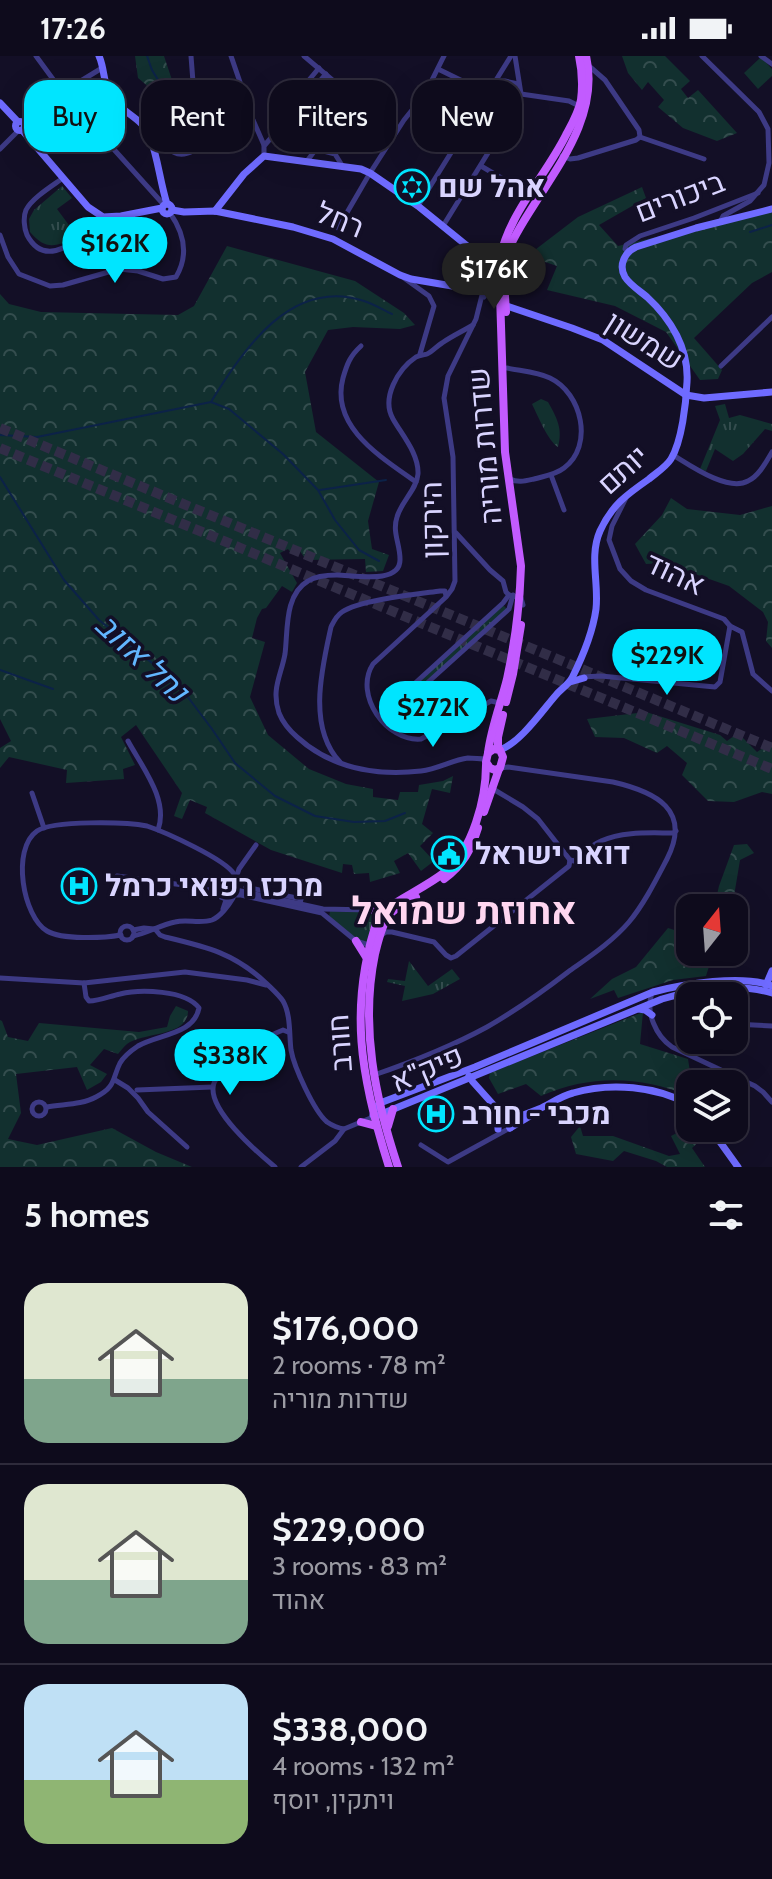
<!DOCTYPE html>
<meta charset="utf-8">
<style>
:root{--surface:#0e0b1c;--page:#171425;--text:#f1f3f6;--muted:#9b9ba3;--line:#2e2b3b;--accent:#00e5ff}
body{margin:0;font-family:Cabin,Heebo,sans-serif;background:var(--page);color:var(--text);height:100vh;display:flex;flex-direction:column;font-size:30px;white-space:nowrap}
*{box-sizing:border-box;margin:0}
p{font-size:26px;color:var(--muted)}
.icon{flex:none;width:44px;height:44px;fill:none;stroke:currentColor;stroke-width:2;stroke-linecap:round;stroke-linejoin:round}
.map{position:relative;height:1111px;overflow:hidden}
.drawer{display:flex;flex-direction:column;background:var(--surface);flex:1}
.drawer>*{flex:none}
.banner{position:absolute;left:24px;top:24px;width:724px;height:72px;display:flex;gap:16px}
.needle{width:52px;rotate:17deg}
.controls{position:absolute;left:676px;top:838px;display:grid;gap:16px}
.controls a{display:grid;place-items:center;width:72px;height:72px;border-radius:16px;background:var(--surface);box-shadow:0 8px 32px #0002,0 0 0 2px var(--line);font-size:40px}
.price{position:absolute;translate:-50% -68px;padding:0 18px;border-radius:28px;background:var(--accent);color:#111;font-size:26px;line-height:52px;filter:drop-shadow(0 2px 4px #0008)}
.price::after{content:'';position:absolute;left:50%;top:48px;width:24px;height:18px;margin-left:-12px;background:inherit;clip-path:polygon(0 0,100% 0,50% 100%)}
.price.on{background:#222;color:#fff}
ul{padding:0;list-style:none}
li{display:flex;align-items:center;gap:24px;height:200px;padding:0 24px}
li+li{border-top:2px solid var(--line)}
li span{display:grid;place-items:center;flex:none;width:224px;height:160px;border-radius:24px;color:#555}
li>.icon{margin-inline-start:auto}
span .icon{width:96px;height:96px;fill:#fffc;stroke-width:1}
li b{font-size:34px}
h2{display:flex;justify-content:space-between;align-items:center;height:96px;padding:0 24px;font-size:34px}
.pill{padding:0 28px;border-radius:24px;background:var(--surface);box-shadow:0 8px 32px #0002,0 0 0 2px var(--line);font-size:28px;line-height:72px}
.pill.on{background:var(--accent);color:#111}
.status{display:flex;justify-content:space-between;align-items:center;height:56px;padding:0 40px;background:var(--surface);direction:ltr}
.status svg{height:22px;fill:currentColor}
.map>svg:first-child{display:block}
.grass{fill:url(#grass-tufts)}
.forest{fill:url(#forest-crowns)}
.pitch{fill:#12302f}
.lines{fill:none;stroke-linecap:round;stroke-linejoin:round}
.stream{stroke:#0c2248;stroke-width:2}
.highway-tunnel{stroke:#312d47;stroke-width:10;stroke-dasharray:10 5;stroke-linecap:butt}
.street{stroke:#3d3a85;stroke-width:5}
.secondary{stroke:#6f6bff;stroke-width:7}
.primary{stroke:#c25bff;stroke-width:8}
.labels{text-anchor:middle;stroke-width:7;stroke-linejoin:round;paint-order:stroke}
.poi-label{font-size:30px;font-weight:bold;fill:#d9d4ff;stroke:#130f26;text-anchor:start}
.street-label{font-size:30px;fill:#d9d4ff;stroke:#130f26}
.water-label{font-size:32px;font-style:italic;fill:#62b6ff;stroke:#130f26}
.district-label{font-size:38px;font-weight:bold;fill:#ffd6f0;stroke:#130f26}
</style>
<div class="status"><b>17:26</b><svg viewBox="0 0 49 12"><path d="M0 12V9h3v3zM5 12V6h3v6zM10 12V3h3v9zM15 12V0h3v12zM26 1h20v11H26zM47 4h2v5h-2z"/></svg></div>
<div class="map">
<svg width="772" height="1111" viewBox="0 0 772 1111">
<defs>
<pattern id="grass-tufts" width="24" height="20" patternUnits="userSpaceOnUse" patternTransform="scale(2)"><rect width="24" height="20" fill="#12302f"/><path d="M3 7l-1-3M5 7V3M7 7l1-3M15 17l-1-3M17 17v-4M19 17l1-3" fill="none" stroke="#344d4e"/></pattern>
<pattern id="forest-crowns" width="20" height="18" patternUnits="userSpaceOnUse" patternTransform="scale(2)"><rect width="20" height="18" fill="#12302f"/><path d="M2 6a3 3 0 1 1 6 0M12 15a3 3 0 1 1 6 0" fill="none" stroke="#344d4e"/></pattern>
</defs>
<rect width="100%" height="100%" fill="#130f26"/>
<g class="grass">
<path d="M499,31L502,42L517,45L493,83L472,69L494,33Z"/>
<path d="M62,130L72,142L57,153L77,180C57,191 46,195 30,176L29,163L34,154Z"/>
<path d="M541,343L548,346C557,362 563,373 558,391C548,385 538,360 532,348Z"/>
<path d="M725,348L729,362L740,359L772,368V375L765,373L743,398L733,405L715,393L706,415L700,413L720,364L715,350Z"/>
<path d="M503,549L507,553L388,661L384,657Z"/>
<path d="M653,573L709,583L701,604L642,598Z"/>
<path d="M330,855L370,856L377,860L367,887L360,885L329,861Z"/>
<path d="M409,905L428,930L452,913L460,923L433,938L402,945L405,930L387,926L388,923L405,925Z"/>
</g>
<g class="forest">
<path d="M135,0H164L183,57L194,61L193,80L186,90L168,47L138,22Z"/>
<path d="M622,0H665L690,25L681,33L688,42L698,34L737,77L717,85L683,72L658,51L664,44L648,26L642,34L628,17Z"/>
<path d="M642,131L646,142L599,169L618,190L772,154V216L752,227L694,282L722,314L718,323L700,324L666,276L615,250L547,234L557,210L527,200L578,161Z"/>
<path d="M227,190L355,225L404,257L415,269L400,273L353,271L328,274L305,316L316,376L379,426L368,465L372,493L389,499L383,515L366,516L365,503L306,504L300,495L292,498L288,493L280,497L297,527L292,536L282,530L266,552L262,553L257,562L252,582L265,586L250,641L268,679L309,713L346,728L373,733V741L398,744L400,736H418L419,729L443,725L453,720L450,737L432,733L422,768L433,777L420,790L434,805L421,815L408,797L394,805L400,817L370,826L369,817L354,818L352,809L343,808L342,817L271,794L205,757L207,751L190,744L182,763L174,760L182,737L136,669L121,681L135,709L123,713L124,723L66,727L67,714L9,701L0,712V692L11,685L0,663V238L9,248L41,256L178,259L194,250Z"/>
<path d="M671,442L687,453L740,459L772,450V592L766,585L768,566L763,556L729,530L664,507L646,508L635,488L662,459Z"/>
<path d="M646,656L720,679L727,685L738,677L757,696L772,686V738L762,736L734,746L708,745L682,719L687,707L667,690L657,697L624,682L595,681L587,663Z"/>
<path d="M747,788L754,797L740,804L732,852H714L719,830L734,789Z"/>
<path d="M668,872L690,879V896H720L710,907L706,920L673,924L618,942L614,934L590,943L612,923L636,911Z"/>
<path d="M176,950L188,955C188,981 143,976 127,988C123,991 121,995 118,998L104,993L90,1009L107,1018L101,1026L87,1034L77,1011L16,1018L21,1057L8,1083L37,1089L112,1072L156,1096L192,1111H0V964L2,965L8,981L28,985L39,967L139,976L167,971L170,960Z"/>
<path d="M643,956L640,988L688,1003L690,1016L714,1028H690V1040C640,1020 591,1018 541,1040L526,1028L498,1038L489,1022L490,1017Z"/>
<path d="M580,1070L583,1080H613L669,1100L680,1098L671,1080L679,1076L687,1078L693,1072H697L705,1080L692,1092L705,1111H667L656,1105L624,1095L613,1105L576,1098L571,1081Z"/>
</g>
<path class="pitch" d="M761,1L772,13V20L758,33L744,17Z"/>
<g class="lines">
<g class="stream">
<path d="M147,0L152,14L171,45L181,69"/>
<path d="M750,176L772,169"/>
<path d="M211,346C243,293 292,221 364,245C374,248 383,254 392,258"/>
<path d="M0,379L37,381L211,346L229,353L283,398L318,434L335,464L359,494L379,505"/>
<path d="M0,421L64,524L99,564L178,628L212,673L235,707L275,740L315,760L354,766L385,765L405,757"/>
<path d="M320,434L386,424"/>
<path d="M0,614L53,633"/>
</g>
<g class="highway-tunnel">
<path d="M0,372L772,692"/>
<path d="M0,392L772,713"/>
</g>
<g class="street">
<path d="M36,0L58,30"/>
<path d="M231,0L253,64L264,89"/>
<path d="M304,0L349,38"/>
<path d="M702,0L759,56L768,73L769,107L764,129L750,145L723,160L720,166"/>
<path d="M761,0L772,8"/>
<path d="M589,10L605,24L639,74L640,81"/>
<path d="M438,13L487,37"/>
<path d="M496,25H505L518,28"/>
<path d="M66,34L102,12"/>
<path d="M64,38L164,149"/>
<path d="M521,38L569,45L579,50"/>
<path d="M304,43V30L319,12"/>
<path d="M23,67L57,36"/>
<path d="M149,78L160,81C169,95 177,103 193,95L197,78L191,0"/>
<path d="M0,93L18,75"/>
<path d="M264,100V90L326,18"/>
<path d="M562,100L570,103L578,102L636,84L640,81L704,103"/>
<path d="M307,105L316,93L335,98L343,111"/>
<path d="M481,110L503,123"/>
<path d="M63,122C52,130 32,142 26,154C23,161 24,172 27,179C47,217 84,179 103,161"/>
<path d="M418,150L511,0"/>
<path d="M443,170L520,45L521,38L515,0"/>
<path d="M338,172L370,117L404,64L425,38L444,0"/>
<path d="M0,179L8,201L19,218L50,230L63,229L119,213L138,215L163,223L176,221C189,199 184,177 170,157"/>
<path d="M628,195L625,193L626,189L640,180L694,162L758,137"/>
<path d="M404,222L429,240L434,250L420,298"/>
<path d="M484,231L476,263L448,320L444,342L453,401L455,525L452,533L446,541L373,608C353,639 387,686 421,683L491,645L500,647"/>
<path d="M484,241L489,233L500,230"/>
<path d="M473,269C463,275 452,280 442,287C437,290 432,296 427,298C424,299 420,299 416,301C398,313 381,342 393,363C402,379 419,398 418,418C417,433 401,446 397,461C392,476 400,488 400,503C401,529 353,519 337,519C328,519 316,520 308,525C284,539 288,575 285,598C281,620 271,633 279,657C283,667 289,674 297,681C331,712 376,720 421,715C438,713 452,704 468,702C474,702 480,703 486,703"/>
<path d="M361,290C350,300 347,308 343,322C330,371 381,401 416,426"/>
<path d="M721,310L772,261"/>
<path d="M507,312C521,315 537,316 550,322C582,337 594,390 564,412C555,419 544,420 534,423C525,425 518,427 510,423"/>
<path d="M673,399C691,410 728,436 748,425C759,420 766,406 772,396"/>
<path d="M551,419L564,454"/>
<path d="M626,442L612,470L609,484L620,513L631,525L646,534L724,563L730,570L742,576L753,618L772,635"/>
<path d="M456,477L490,514L503,525L506,536L509,539"/>
<path d="M581,621L601,620L715,631L720,626L730,570"/>
<path d="M379,660L503,547L509,539L521,542L523,549"/>
<path d="M384,666L509,553L513,539"/>
<path d="M128,685C142,711 169,744 158,774"/>
<path d="M340,706C307,671 322,612 331,571C334,565 336,560 342,556C359,544 418,538 440,535H445L446,540"/>
<path d="M493,733L523,751L538,763L570,804"/>
<path d="M32,737L44,772"/>
<path d="M570,804L574,805C582,798 591,789 601,785C623,775 649,777 673,777L676,775"/>
<path d="M117,820L205,832L218,840L228,844"/>
<path d="M236,822L239,813L256,789"/>
<path d="M246,831L301,843L300,848"/>
<path d="M235,839H241L322,857L356,885L372,890"/>
<path d="M223,853L228,838L236,834L323,853L370,854"/>
<circle cx="127" cy="877" r="7"/>
<path d="M155,873L160,879L165,881C207,891 234,897 266,927C272,933 278,938 283,945C291,959 289,978 291,994C294,1011 314,1055 327,1066C333,1070 338,1072 344,1073"/>
<path d="M133,874L144,872L154,873"/>
<path d="M121,879C104,882 62,884 47,875C23,861 11,793 37,775C53,764 127,766 147,770C165,776 225,803 234,818C238,826 237,834 233,842C229,849 220,861 212,864C200,868 187,863 175,866C160,869 148,877 133,880"/>
<path d="M380,880L386,876H392L434,886L446,899L451,902L456,900L569,810L570,804"/>
<path d="M0,922L84,927L185,916L247,924L266,929"/>
<path d="M652,937C645,956 656,980 672,991L755,1030L763,1036L772,1046"/>
<path d="M734,968L772,970"/>
<path d="M374,1019C412,1006 452,990 487,971C515,955 542,936 568,916C589,901 612,886 629,866C644,848 656,824 667,803C692,754 656,736 613,726L508,711L500,712"/>
<path d="M115,1024L128,1032L138,1042L148,1056L187,1091"/>
<path d="M137,1034L212,1031"/>
<circle cx="39" cy="1053" r="7"/>
<path d="M47,1051C62,1048 82,1049 96,1041C116,1031 112,1023 120,1007C124,1000 132,994 138,990C158,978 194,979 199,952C186,934 140,933 120,938C110,940 100,945 89,945L86,941L84,927"/>
<path d="M421,1089L448,1106L510,1072"/>
<path d="M275,1111C258,1097 205,1052 214,1027C217,1018 229,1011 236,1005C250,992 265,981 283,974L288,976"/>
<path d="M301,1111L335,1085L344,1073L373,1061"/>
</g>
<g class="secondary">
<path d="M99,0C105,13 103,29 111,41C122,57 143,62 150,81C158,102 160,126 167,148"/>
<path d="M0,47L18,66"/>
<circle cx="20" cy="70" r="4.5"/>
<path d="M22,74L88,151L103,161L121,160L162,152"/>
<circle cx="167" cy="153" r="5"/>
<path d="M172,154L184,156L215,155L293,171L333,183L400,219L411,223L458,231L482,232L484,231L488,211L482,202"/>
<path d="M215,155L244,118L264,100L361,113L370,117L418,150L482,202L504,209"/>
<path d="M504,249L572,272L603,284L686,339L704,342L772,336"/>
<path d="M570,626L584,622"/>
<path d="M500,694C520,687 542,655 556,639C561,633 568,629 572,622C582,602 593,575 596,553C599,527 589,500 600,475C612,449 626,439 649,423C656,417 666,411 671,403C682,385 686,347 687,326C689,293 671,263 647,241C640,235 630,229 625,221C618,209 625,196 636,191L696,172L772,153"/>
<path d="M766,929L772,915"/>
<path d="M639,953L645,954L652,959"/>
<path d="M469,1020L473,1026L507,1064L510,1072"/>
<path d="M373,1059L375,1052L380,1047L475,1011L653,936C683,928 743,918 772,930"/>
<path d="M379,1059L662,943C696,933 738,927 772,937"/>
<path d="M504,1067C514,1061 528,1058 539,1053C550,1048 561,1040 573,1037C610,1026 657,1030 690,1049"/>
<path d="M510,1072L530,1060"/>
<path d="M710,1072L738,1111"/>
<path d="M498,1073V1060"/>
</g>
<g class="primary">
<path d="M506,256C505,237 502,214 508,195C514,180 523,166 532,152C561,106 599,57 586,0"/>
<path d="M506,646L513,618L521,569"/>
<path d="M494,693L500,694L503,701L500,712L495,714L490,712L486,706L488,697Z"/>
<path d="M498,693V681L503,659"/>
<path d="M488,697C491,672 501,647 507,623C515,586 520,548 521,510L505,396L499,207C507,159 545,121 566,79C572,68 579,56 581,44C583,29 582,14 579,0"/>
<path d="M484,756L499,713"/>
<path d="M444,823C463,809 471,794 478,772"/>
<path d="M369,854L386,851"/>
<path d="M356,885L366,901"/>
<path d="M361,1066L376,1070"/>
<path d="M388,1070L393,1053"/>
<path d="M389,1111C361,1023 347,949 379,859L382,856C402,841 426,831 445,816C473,794 486,742 486,709"/>
<path d="M398,1111C375,1042 360,970 375,898C378,886 382,867 390,858C397,851 408,846 416,841"/>
</g>
</g>
<defs>
<g id="synagogue-ring" transform="scale(1.8)"><circle r="9.5" fill="#130f26" stroke="#00e5ff" stroke-width="1.5"/><path d="M0-6.5L5.6 3.2H-5.6ZM0 6.5L5.6-3.2H-5.6Z" fill="#00e5ff"/></g>
<g id="civic-ring" transform="scale(1.8)"><circle r="9.5" fill="#130f26" stroke="#00e5ff" stroke-width="1.5"/><path d="M-.6-6.5H3V-4.5H.6V-3L4-1V1h2V6H-6V1h2V-1L-.6-3ZM-1.2 2.5V6h2.4V2.5Z" fill="#00e5ff"/></g>
<g id="hospital-ring" transform="scale(1.8)"><circle r="9.5" fill="#130f26" stroke="#00e5ff" stroke-width="1.5"/><path d="M-5-5h3v3.5h4V-5h3V5h-3V1.5h-4V5h-3Z" fill="#00e5ff"/></g>
</defs>
<g fill-rule="evenodd">
<use href="#synagogue-ring" x="412" y="131"/>
<use href="#civic-ring" x="449" y="798"/>
<use href="#hospital-ring" x="79" y="830"/>
<use href="#hospital-ring" x="436" y="1058"/>
</g>
<g class="labels">
<g class="poi-label">
<text x="438" y="141">אהל שם</text>
<text x="475" y="808">דואר ישראל</text>
<text x="105" y="840">מרכז רפואי כרמל</text>
<text x="462" y="1068">מכבי - חורב</text>
</g>
<g class="street-label">
<text transform="translate(680 141) rotate(-21)" y="10">ביכורים</text>
<text transform="translate(340 164) rotate(22)" y="10">רחל</text>
<text transform="translate(644 285) rotate(32)" y="10">שמשון</text>
<text transform="translate(485 390) rotate(-95)" y="10">שדרות מוריה</text>
<text transform="translate(623 414) rotate(-42)" y="10">יותם</text>
<text transform="translate(432 464) rotate(-91)" y="10">הירקון</text>
<text transform="translate(675 518) rotate(25)" y="10">אהוד</text>
<text transform="translate(340 987) rotate(-94)" y="10">חורב</text>
<text transform="translate(427 1013) rotate(-23)" y="10">פיק"א</text>
</g>
<g class="water-label">
<text transform="translate(142 602) rotate(43)" y="11">נחל אזוב</text>
</g>
<g class="district-label">
<text x="464" y="868">אחוזת שמואל</text>
</g>
</g>
</svg>
<div class="controls">
<a><svg class="needle" viewBox="-14 -14 28 28"><path d="M0-13l5 13h-10z" fill="#e53935"/><path d="M0 13l5-13h-10z" fill="#9b9ba3"/></svg></a>
<a><svg class="icon" aria-label="locate" viewBox="0 0 24 24"><circle cx="12" cy="12" r="6"/><path d="M12 2v4M12 18v4M2 12h4M18 12h4"/></svg></a>
<a><svg class="icon" aria-label="layers" viewBox="0 0 24 24"><path d="M12 4l9 5-9 5-9-5zM3 14l9 5 9-5"/></svg></a>
</div>
<b class="price" style="left:115px;top:229px">$162K</b>
<b class="price on" style="left:494px;top:255px">$176K</b>
<b class="price" style="left:667px;top:641px">$229K</b>
<b class="price" style="left:433px;top:693px">$272K</b>
<b class="price" style="left:230px;top:1041px">$338K</b>
<div class="banner">
<a class="pill on">Buy</a>
<a class="pill">Rent</a>
<a class="pill">Filters</a>
<a class="pill">New</a>
</div>
</div>
<section class="drawer">
<h2>5 homes<svg class="icon" aria-label="filters" viewBox="0 0 24 24"><path d="M4 7h16M4 17h16"/><circle cx="9" cy="7" r="2"/><circle cx="15" cy="17" r="2"/></svg></h2>
<ul>
<li><span style="background:linear-gradient(#dfe7d0 60%,#7fa58c 0)"><svg class="icon" aria-label="home" viewBox="0 0 24 24"><path d="M3 11l9-7 9 7M6 9v11h12V9"/></svg></span><div><b>$176,000</b><p>2 rooms · 78 m²</p><p>שדרות מוריה</p></div></li>
<li><span style="background:linear-gradient(#dfe7d0 60%,#7fa58c 0)"><svg class="icon" aria-label="home" viewBox="0 0 24 24"><path d="M3 11l9-7 9 7M6 9v11h12V9"/></svg></span><div><b>$229,000</b><p>3 rooms · 83 m²</p><p>אהוד</p></div></li>
<li><span style="background:linear-gradient(#bfe0f5 60%,#8fb573 0)"><svg class="icon" aria-label="home" viewBox="0 0 24 24"><path d="M3 11l9-7 9 7M6 9v11h12V9"/></svg></span><div><b>$338,000</b><p>4 rooms · 132 m²</p><p>ויתקין, יוסף</p></div></li>
</ul>
</section>
